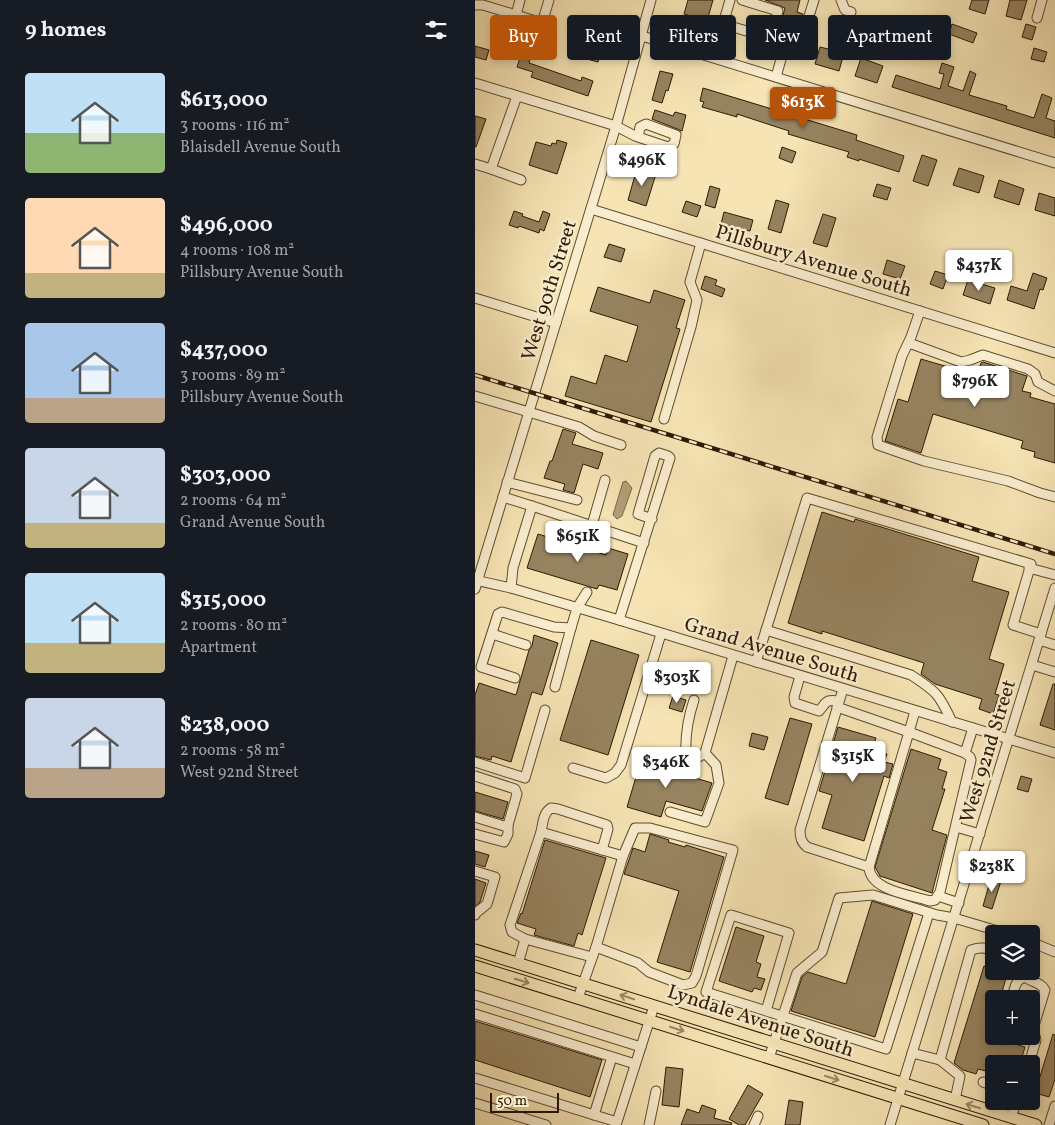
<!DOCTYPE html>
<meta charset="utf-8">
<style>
:root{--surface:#171b24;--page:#242831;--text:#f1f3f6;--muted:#9ea1a6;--accent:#b45309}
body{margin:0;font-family:Vollkorn,serif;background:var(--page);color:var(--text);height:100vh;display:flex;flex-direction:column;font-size:19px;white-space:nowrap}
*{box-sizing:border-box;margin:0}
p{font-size:16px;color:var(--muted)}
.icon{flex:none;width:28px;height:28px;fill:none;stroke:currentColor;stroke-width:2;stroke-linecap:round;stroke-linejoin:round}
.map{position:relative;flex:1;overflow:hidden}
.details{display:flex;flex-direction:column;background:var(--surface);width:475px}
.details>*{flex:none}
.guide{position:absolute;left:15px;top:15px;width:475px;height:45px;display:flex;gap:10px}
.fabs{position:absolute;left:510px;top:925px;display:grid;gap:10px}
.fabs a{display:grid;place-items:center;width:55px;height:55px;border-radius:5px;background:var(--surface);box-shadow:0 2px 8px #0003;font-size:25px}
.scale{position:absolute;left:15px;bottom:12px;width:69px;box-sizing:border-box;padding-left:5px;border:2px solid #2d1a03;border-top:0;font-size:14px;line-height:18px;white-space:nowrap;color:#2d1a03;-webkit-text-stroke:4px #f9edce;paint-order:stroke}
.price{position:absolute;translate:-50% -42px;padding:0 11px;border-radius:5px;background:#fff;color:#222;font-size:16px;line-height:32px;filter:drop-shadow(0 1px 2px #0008)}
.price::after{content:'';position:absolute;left:50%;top:30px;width:15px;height:11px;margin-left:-8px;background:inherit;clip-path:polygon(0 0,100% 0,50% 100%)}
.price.current{background:var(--accent);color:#fff}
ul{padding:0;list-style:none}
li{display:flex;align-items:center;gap:15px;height:125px;padding:0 25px}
li span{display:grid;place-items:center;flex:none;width:140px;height:100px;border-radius:5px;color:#555}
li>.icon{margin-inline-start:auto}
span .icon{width:60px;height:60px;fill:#fffc;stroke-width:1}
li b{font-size:21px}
h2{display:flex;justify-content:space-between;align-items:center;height:60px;padding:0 25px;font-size:21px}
.tag{padding:0 18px;border-radius:5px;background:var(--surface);box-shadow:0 2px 8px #0003;font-size:18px;line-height:45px}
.tag.current{background:var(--accent);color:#fff}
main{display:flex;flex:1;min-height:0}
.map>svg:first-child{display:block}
.water{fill:#b29f78;stroke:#7d6a49}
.building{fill:#96835f;stroke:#2d1a03}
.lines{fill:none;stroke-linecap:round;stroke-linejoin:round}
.minor-casing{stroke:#5f4c2f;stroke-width:11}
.major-casing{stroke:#2d1a03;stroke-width:13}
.minor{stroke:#f9edce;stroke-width:9}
.major{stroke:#f6e4b4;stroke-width:11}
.rail-casing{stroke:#2d1a03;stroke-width:4.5}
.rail{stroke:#f9edce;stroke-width:2.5;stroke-dasharray:8;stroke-linecap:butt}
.oneway{stroke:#9c8964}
.labels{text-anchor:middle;stroke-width:5;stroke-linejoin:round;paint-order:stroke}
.street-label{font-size:20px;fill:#2d1a03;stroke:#f9edce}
</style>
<main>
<section class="details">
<h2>9 homes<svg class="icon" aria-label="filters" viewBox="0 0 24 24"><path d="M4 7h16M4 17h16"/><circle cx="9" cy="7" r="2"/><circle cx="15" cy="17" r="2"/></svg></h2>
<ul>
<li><span style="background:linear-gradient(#bfe0f5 60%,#8fb573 0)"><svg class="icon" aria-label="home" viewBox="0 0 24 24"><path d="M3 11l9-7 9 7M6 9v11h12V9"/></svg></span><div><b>$613,000</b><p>3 rooms · 116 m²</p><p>Blaisdell Avenue South</p></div></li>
<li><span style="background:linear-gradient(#ffd9b3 75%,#c2b280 0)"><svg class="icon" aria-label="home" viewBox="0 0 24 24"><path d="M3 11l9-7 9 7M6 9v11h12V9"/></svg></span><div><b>$496,000</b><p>4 rooms · 108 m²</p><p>Pillsbury Avenue South</p></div></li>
<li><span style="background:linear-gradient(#a9c7e8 75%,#b9a48a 0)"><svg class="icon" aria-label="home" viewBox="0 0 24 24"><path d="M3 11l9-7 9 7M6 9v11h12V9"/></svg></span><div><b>$437,000</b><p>3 rooms · 89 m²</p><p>Pillsbury Avenue South</p></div></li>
<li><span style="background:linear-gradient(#c9d6e8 75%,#c2b280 0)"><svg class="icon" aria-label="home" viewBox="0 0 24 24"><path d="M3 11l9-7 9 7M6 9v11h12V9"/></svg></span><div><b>$303,000</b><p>2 rooms · 64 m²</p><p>Grand Avenue South</p></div></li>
<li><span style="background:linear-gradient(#bfe0f5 70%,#c2b280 0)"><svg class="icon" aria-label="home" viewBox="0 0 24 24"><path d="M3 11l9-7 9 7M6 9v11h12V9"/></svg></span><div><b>$315,000</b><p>2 rooms · 80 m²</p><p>Apartment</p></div></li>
<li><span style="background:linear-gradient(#c9d6e8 70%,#b9a48a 0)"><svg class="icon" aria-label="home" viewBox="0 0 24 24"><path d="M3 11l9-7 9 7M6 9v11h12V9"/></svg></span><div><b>$238,000</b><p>2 rooms · 58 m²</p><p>West 92nd Street</p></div></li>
</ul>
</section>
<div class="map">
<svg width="580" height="1125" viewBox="0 0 580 1125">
<rect width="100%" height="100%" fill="#f6e4b4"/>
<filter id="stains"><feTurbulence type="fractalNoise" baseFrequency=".004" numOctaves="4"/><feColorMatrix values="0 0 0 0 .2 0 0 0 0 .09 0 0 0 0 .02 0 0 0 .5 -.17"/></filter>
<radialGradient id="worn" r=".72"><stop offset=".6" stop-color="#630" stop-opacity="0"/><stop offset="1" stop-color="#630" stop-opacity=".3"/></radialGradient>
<path class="water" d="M151,481L157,488L147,516L142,519L138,515L147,485L148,482Z"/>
<g class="building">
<path d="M213,0H238L232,21L209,14Z"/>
<path d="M290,0H325L322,12L328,14L319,42L317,45L309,46L300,43L310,8Z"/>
<path d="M497,0H514L510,14L494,9Z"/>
<path d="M535,0H552L546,20L531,16Z"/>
<path d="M121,24L136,28L133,39L130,38L123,62L112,59Z"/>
<path d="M477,24L502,33L498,43L474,34Z"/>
<path d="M551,24L561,27L557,40L547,37Z"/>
<path d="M371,36L393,43L390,53L367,46Z"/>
<path d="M0,46L14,50L11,60L0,57Z"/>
<path d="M345,47L369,53L364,71L340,64Z"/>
<path d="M559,48L572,52L569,62L556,59Z"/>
<path d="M47,52L56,55L54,63L60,65L106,81L107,77L118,81L113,96L56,77L58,72L42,67Z"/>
<path d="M386,58L408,66L402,83L380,76Z"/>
<path d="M467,63L479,67L473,86L488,91L495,71L501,74L494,95L532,106L531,109L559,118L567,94L577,98L571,118L580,121V138L417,87L421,75L465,89L469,74L464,73Z"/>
<path d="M185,71L198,74L193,91L191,90L187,103L177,100Z"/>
<path d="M228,88L382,135L381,140L429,156L424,172L384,159V161L372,157L374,152L313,134L314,131L262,114V117L227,107L229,102L225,101Z"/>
<path d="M180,110L198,116L200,112L211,115L207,131L177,119Z"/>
<path d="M0,116L11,119L1,147H0Z"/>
<path d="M82,140L92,143L82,174L54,165L61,142L76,146L77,143L81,144Z"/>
<path d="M307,147L321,152L317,163L304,158Z"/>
<path d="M447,155L462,160L453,186L438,181Z"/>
<path d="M162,168L181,174L171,206L153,200Z"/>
<path d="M484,168L509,176L504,193L478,185Z"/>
<path d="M524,180L549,189L544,205L519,197Z"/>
<path d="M402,184L416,188L412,200L398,196Z"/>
<path d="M235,186L245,189L240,208L230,205Z"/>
<path d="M564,193L580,198V216L560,210Z"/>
<path d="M301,200L314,204L306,233L293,229Z"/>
<path d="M211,201L226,206L222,217L207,212Z"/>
<path d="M39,211L48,214L47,216L64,222L68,211L75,214L69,231L65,229L64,233L44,226L43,228L34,225Z"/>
<path d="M249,212L278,220L275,231L246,224Z"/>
<path d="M348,214L361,218L352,247L338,243Z"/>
<path d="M134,244L150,249L146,262L129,257Z"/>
<path d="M412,260L430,266L425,279L408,274Z"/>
<path d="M460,271L473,275L468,289L455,284Z"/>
<path d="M558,273L572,278L568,290L565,289L559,309L532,300L536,286L552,291Z"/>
<path d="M230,276L242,280L240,285L250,289L247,297L226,289Z"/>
<path d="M493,280L520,288L515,304L488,295Z"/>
<path d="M123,287L175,303L179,290L210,300L201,328L205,329L176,422L90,396L96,376L121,384L130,355L152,362L163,326L115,311Z"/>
<path d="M446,359L497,374L499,370L503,371L506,363L508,362L552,376L547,391L556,393L555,397L580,404V463L559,457L560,452L546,448L548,441L458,414L446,453L410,441L423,399L433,402Z"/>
<path d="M88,429L101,433L97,444L128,453L123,469L108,464L99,493L88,490L90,484L69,478L75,461H77Z"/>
<path d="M347,512L379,522L380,519L504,557L497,581L534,592L514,659L529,664L520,694L524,695L518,714L504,709L507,699L460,684L446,674L449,663L347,631V634L313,623Z"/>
<path d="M63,534L131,555L133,548L153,554L142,590L124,585L122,589L52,568Z"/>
<path d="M59,635L83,643L67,695L57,692L36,762L17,756L16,760L0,756V695L4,683L41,695L54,650L57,646Z"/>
<path d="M116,640L164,655L133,755L85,740Z"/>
<path d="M578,684H580V730L565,725Z"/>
<path d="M198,696L211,700L207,712L194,708Z"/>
<path d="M315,718L337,724L313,805L290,798Z"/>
<path d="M363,727L401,738L397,749L412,754L409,762L418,764L414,778L409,776L389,841L347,828L357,795L344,791Z"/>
<path d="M277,733L293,737L289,750L274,746Z"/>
<path d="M436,749L466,759L463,769L472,772L467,789H470L457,830L472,835L457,893L405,876L400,867Z"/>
<path d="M167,757L201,767L200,772L237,783L227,811L191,801L186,817L152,807Z"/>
<path d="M546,776L557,779L553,792L542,789Z"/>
<path d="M0,792L33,802L28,819L0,811Z"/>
<path d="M175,834L194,840L193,842L210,847L211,845L249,857L215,972L182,962L204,891L149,874L158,848L170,852Z"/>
<path d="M70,840L131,858L107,935L103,933L99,946L59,935L61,929L42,923L46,913L47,914Z"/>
<path d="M0,851L14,855L10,867L0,864Z"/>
<path d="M516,878L526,881L517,909L508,906Z"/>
<path d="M0,879L11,883L5,902L0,906Z"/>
<path d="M397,901L438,914L400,1037L316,1011L327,977L333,972L371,984Z"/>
<path d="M261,927L289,936L281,962L286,964L282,977L290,979L286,990L279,988L277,992L244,981Z"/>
<path d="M509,966L519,969V971L528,972L527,977L531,978L525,999H519V1018L513,1036L550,1047L545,1064H519V1073L503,1069L501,1074L488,1070L479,1063Z"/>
<path d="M0,1021L127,1060L115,1097L0,1060Z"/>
<path d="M578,1034L580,1035V1079L574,1097L560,1093Z"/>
<path d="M191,1067L208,1069L204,1107L187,1105Z"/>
<path d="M273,1085L288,1094L270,1125H264L254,1119Z"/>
<path d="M314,1100L328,1102L325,1125H310Z"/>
<path d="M227,1105L241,1110L239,1118L257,1123L256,1125H206L212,1109L224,1113Z"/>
</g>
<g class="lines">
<g class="minor-casing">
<g id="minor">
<path d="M45,0L41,15L67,23L74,0"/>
<path d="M255,0L248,24L295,38"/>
<path d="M267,0L303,11L292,47L308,52L301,77"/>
<path d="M366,0L370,10L376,12"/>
<path d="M0,5H8L41,15"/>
<path d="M562,18L567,0"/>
<path d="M167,36L580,163"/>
<path d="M308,52C316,52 321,52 325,45L339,0"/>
<path d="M0,83L141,126L160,136L193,147L199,144L201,135L171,124L165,127L163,137"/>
<path d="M0,164L16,169L42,96"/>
<path d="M16,169L46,180"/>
<path d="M116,209L580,353"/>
<path d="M0,298L81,323"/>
<path d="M445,311L436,337L427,356L402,437L403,445L449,461L533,481L565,493L580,497"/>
<path d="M434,343L486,362L495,360L508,355L553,369L560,374L563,382L580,391"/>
<path d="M0,396L104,427L119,436L146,445"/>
<path d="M189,419L216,327L222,300L215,282L226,243"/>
<path d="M32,482L102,500"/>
<path d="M28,497L57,506L38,568L36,588"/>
<path d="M57,506L169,543"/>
<path d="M117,525L130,480"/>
<path d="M554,568L580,575"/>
<path d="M0,580L36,588L144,620L580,753"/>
<path d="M0,589L141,126L176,0"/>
<path d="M144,620L195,458L193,456L184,453L180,456L163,514L177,519"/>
<path d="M96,628L102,608L112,592"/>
<path d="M291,630L332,498L556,564L538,625L566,634"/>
<path d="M17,634L51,645"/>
<path d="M564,640L580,645"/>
<path d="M281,662L291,630L436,675C462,692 464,694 477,722"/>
<path d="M557,665L580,672"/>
<path d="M325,676L319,697L320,703L344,711C352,702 350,699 364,701"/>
<path d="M40,678L6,667L23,614L27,612L79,627L96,628L80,687"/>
<path d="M368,689L325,830C325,837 326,842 332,847L394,867"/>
<path d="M219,700C213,718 210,735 211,754L219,760L230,753L258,656"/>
<path d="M362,707L434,732L490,753L495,757L496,760L465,892L460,900L455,901C437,895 395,891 394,867L434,732L440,711"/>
<path d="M490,753L498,728"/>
<path d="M0,762L50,778L70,710"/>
<path d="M98,768L131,778L140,773L146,765L186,634"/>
<path d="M0,776L40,789L42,794L33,825L29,826L0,817"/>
<path d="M195,812L230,822L244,783L241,765L230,753"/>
<path d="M481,827L505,834"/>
<path d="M66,832C68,823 68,813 76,808L83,809L132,825L133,829L127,850"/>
<path d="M0,834L29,842L33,834V825"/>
<path d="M0,871L20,877L12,904L1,913L0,915"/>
<path d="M463,896L484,903"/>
<path d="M50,939L117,957"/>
<path d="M556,942L580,952"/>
<path d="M121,947L163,963L174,972L208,985L217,983L221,976L258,850L175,828H160L148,856"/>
<path d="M43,964L50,939L37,932L35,925L66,832L148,856L121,947L103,998"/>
<path d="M549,971L550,977C556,982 566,982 570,990L558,1029L561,1040L554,1064"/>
<path d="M0,995L166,1047"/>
<path d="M537,999C539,990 540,979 550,977"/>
<path d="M291,1011L314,933L256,915L231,992L307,1016L411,1049L454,913"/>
<path d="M0,1014L160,1064"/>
<path d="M437,1053L465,1060L485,1076L480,1100"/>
<path d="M294,1058L322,973L347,952L364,898L398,895L462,915L479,918L533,934"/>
<path d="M465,1060L496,950C505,947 510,947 519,952"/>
<path d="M0,1078L142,1122L179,1006"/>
<path d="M508,1082L519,1086"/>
<path d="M0,1103L71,1125"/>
<path d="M119,1115L137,1057"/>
<path d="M536,1117L542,1101"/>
<path d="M174,1125L181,1091"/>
<path d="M279,1125L283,1116"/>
<path d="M415,1125L580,588"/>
<path d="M574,1125L580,1106"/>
</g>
</g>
<g class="major-casing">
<g id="major">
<path d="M0,950L561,1125"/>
<path d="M0,966L508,1125"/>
</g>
</g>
<use href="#minor" class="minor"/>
<use href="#major" class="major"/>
<g class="rail-casing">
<path id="rail" d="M0,375L580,554"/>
</g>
<use href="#rail" class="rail"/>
</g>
<defs><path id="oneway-shaft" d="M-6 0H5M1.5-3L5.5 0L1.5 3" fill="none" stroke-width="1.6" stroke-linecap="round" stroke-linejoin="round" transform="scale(1.25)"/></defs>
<g class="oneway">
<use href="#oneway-shaft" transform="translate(47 981) rotate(17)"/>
<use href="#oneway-shaft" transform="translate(152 997) rotate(-162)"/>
<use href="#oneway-shaft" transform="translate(202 1029) rotate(18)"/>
<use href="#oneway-shaft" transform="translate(357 1078) rotate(18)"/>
<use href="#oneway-shaft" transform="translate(498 1106) rotate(-163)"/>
</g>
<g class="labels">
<g class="street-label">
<text transform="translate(339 260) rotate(17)" y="7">Pillsbury Avenue South</text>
<text transform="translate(73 290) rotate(-73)" y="7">West 90th Street</text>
<text transform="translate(297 649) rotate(17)" y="7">Grand Avenue South</text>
<text transform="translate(512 751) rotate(-73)" y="7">West 92nd Street</text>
<text transform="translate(286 1020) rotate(18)" y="7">Lyndale Avenue South</text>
</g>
</g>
<rect width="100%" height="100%" filter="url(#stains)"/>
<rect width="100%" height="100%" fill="url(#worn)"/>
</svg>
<div class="fabs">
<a><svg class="icon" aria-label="layers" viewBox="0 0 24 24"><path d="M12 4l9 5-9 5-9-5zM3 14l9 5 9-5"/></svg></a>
<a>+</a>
<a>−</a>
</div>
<div class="scale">50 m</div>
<b class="price current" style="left:328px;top:129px">$613K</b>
<b class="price" style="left:167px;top:187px">$496K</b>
<b class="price" style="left:504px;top:292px">$437K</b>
<b class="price" style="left:500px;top:408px">$796K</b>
<b class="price" style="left:103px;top:563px">$651K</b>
<b class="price" style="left:202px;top:704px">$303K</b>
<b class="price" style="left:378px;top:783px">$315K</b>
<b class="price" style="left:191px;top:789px">$346K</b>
<b class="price" style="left:517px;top:893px">$238K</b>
<div class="guide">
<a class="tag current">Buy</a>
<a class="tag">Rent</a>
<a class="tag">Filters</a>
<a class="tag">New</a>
<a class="tag">Apartment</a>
</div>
</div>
</main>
